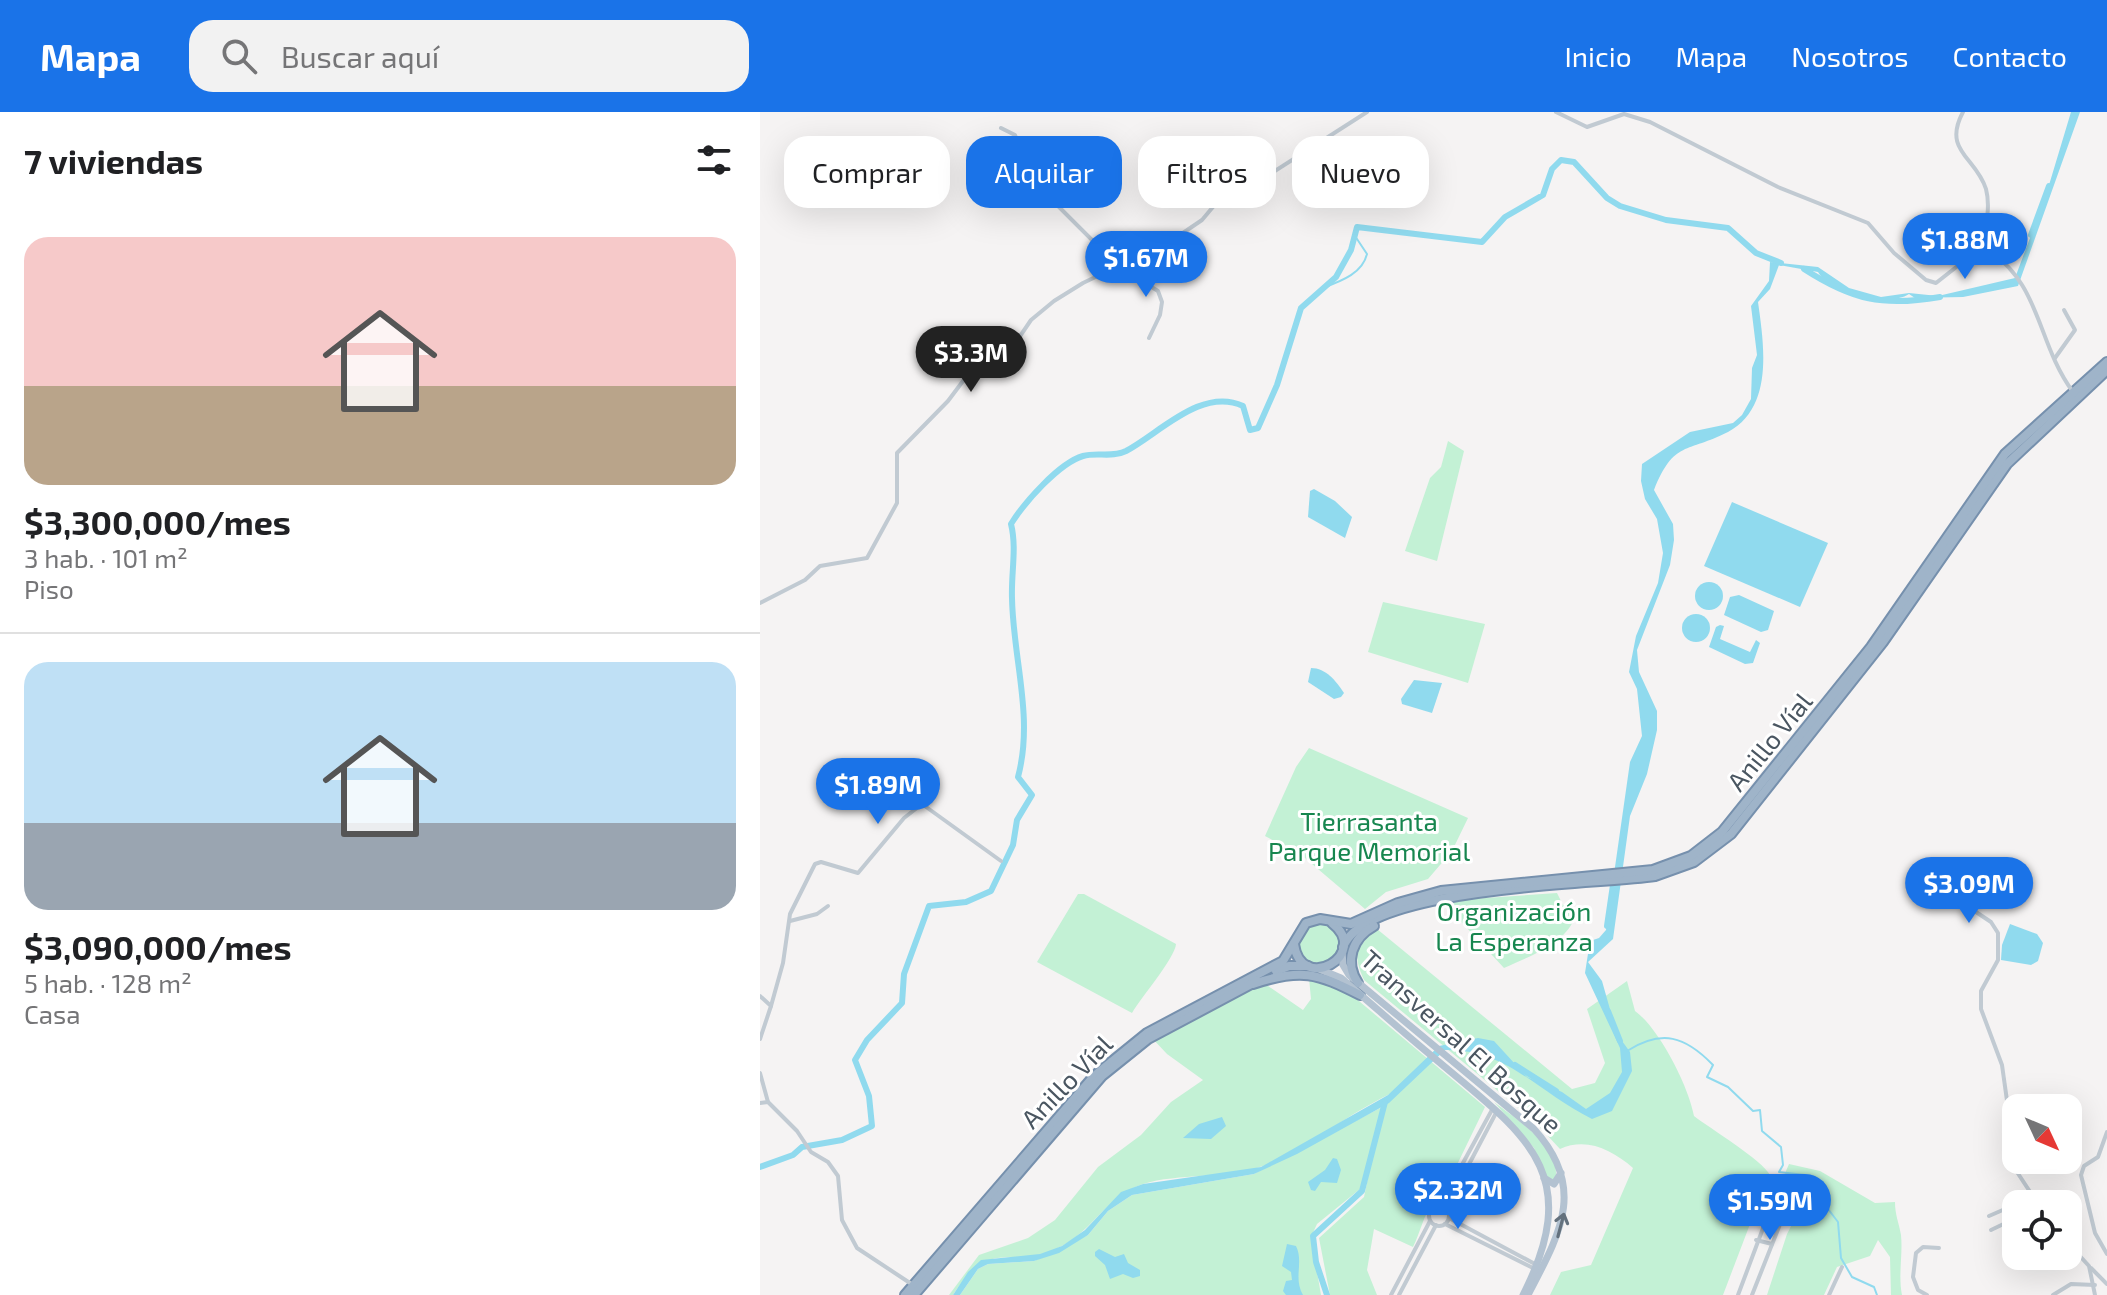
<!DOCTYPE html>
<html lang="es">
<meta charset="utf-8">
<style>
:root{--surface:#fff;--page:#f2f2f2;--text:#202124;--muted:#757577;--line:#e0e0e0;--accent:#1a73e8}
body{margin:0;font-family:"Exo 2",sans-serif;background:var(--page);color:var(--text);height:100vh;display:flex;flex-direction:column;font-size:30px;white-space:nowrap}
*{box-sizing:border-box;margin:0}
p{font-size:26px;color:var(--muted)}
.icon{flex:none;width:44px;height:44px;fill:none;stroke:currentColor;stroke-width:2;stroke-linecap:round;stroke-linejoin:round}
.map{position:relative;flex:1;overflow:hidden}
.drawer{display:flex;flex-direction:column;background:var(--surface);width:760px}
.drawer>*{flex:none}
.guide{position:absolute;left:24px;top:24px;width:760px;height:72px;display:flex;gap:16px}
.needle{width:52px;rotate:134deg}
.buttons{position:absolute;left:1242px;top:982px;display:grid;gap:16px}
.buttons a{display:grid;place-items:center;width:80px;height:80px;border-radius:16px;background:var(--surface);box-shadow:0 8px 32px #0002;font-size:40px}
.price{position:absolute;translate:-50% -68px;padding:0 18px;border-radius:28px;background:var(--accent);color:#fff;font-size:26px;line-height:52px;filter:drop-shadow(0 2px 4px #0008)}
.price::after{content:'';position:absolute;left:50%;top:48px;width:24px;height:18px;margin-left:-12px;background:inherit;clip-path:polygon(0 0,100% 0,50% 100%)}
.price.current{background:#222;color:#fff}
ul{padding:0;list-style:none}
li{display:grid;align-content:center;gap:16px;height:424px;padding:0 24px}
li+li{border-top:2px solid var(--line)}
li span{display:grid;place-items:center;height:248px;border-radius:24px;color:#555}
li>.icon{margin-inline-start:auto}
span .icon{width:144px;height:144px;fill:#fffc;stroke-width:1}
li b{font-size:34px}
h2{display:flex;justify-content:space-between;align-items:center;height:96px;padding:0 24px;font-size:34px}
.tag{padding:0 28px;border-radius:24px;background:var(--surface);box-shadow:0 8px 32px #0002;font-size:28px;line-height:72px}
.tag.current{background:var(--accent);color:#fff}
header{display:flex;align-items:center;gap:48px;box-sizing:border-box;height:112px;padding:0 40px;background:var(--accent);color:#fff}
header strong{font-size:38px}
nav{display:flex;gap:44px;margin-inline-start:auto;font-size:28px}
.search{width:560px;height:72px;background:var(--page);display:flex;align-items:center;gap:20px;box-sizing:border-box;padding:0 28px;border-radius:24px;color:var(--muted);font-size:30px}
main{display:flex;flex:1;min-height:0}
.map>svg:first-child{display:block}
.green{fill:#c3f1d5}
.water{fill:#90daee}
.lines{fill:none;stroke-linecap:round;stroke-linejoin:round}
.stream{stroke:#90daee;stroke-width:2}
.river{stroke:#90daee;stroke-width:6}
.trunk-casing{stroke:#7690ad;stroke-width:12}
.minor{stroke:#c1cad2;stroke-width:4}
.primary{stroke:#b3c2d1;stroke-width:7}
.trunk{stroke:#9fb4c9;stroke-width:8}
.oneway{stroke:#64717d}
.labels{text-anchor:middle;stroke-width:6;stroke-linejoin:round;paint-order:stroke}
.street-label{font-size:26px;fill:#4a5661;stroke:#fff}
.park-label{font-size:26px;fill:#17864f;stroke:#fff}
</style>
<header>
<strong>Mapa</strong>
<div class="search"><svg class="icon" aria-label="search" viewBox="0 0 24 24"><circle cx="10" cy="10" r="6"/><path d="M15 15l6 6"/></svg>Buscar aquí</div>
<nav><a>Inicio</a><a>Mapa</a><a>Nosotros</a><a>Contacto</a></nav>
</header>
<main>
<section class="drawer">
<h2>7 viviendas<svg class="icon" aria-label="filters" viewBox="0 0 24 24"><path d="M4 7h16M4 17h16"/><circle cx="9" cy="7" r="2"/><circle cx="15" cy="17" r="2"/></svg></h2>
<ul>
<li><span style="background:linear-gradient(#f6c9c9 60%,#b9a48a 0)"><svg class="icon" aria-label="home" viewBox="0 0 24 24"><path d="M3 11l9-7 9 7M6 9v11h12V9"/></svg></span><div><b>$3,300,000/mes</b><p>3 hab. · 101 m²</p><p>Piso</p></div></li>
<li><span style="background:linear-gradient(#bfe0f5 65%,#9aa5b1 0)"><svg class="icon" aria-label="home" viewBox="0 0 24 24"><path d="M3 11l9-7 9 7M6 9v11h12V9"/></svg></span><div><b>$3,090,000/mes</b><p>5 hab. · 128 m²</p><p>Casa</p></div></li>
</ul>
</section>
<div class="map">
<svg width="1347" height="1183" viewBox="0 0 1347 1183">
<rect width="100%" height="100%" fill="#f5f3f3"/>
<g class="green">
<path d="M688,329L704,339L677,449L645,439L670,366L681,355Z"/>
<path d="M623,490L725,512L708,571L608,540Z"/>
<path d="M549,636L708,706L692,739L668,767L626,780L605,797L545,746L505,724L536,655Z"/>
<path d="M797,781L803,793L816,801C809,831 770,844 744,856L682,789Z"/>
<path d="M318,782H324L416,832C415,846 382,884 372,901L277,850Z"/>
<circle cx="559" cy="832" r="20"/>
<path d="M617,817L812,977L835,971L845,951L827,897L867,869L875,899C899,916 929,975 934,1004C951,1017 1002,1048 1010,1063L1023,1066L1029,1052L1060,1059L1115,1091L1135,1090C1135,1103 1139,1111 1141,1123C1143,1143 1138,1163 1142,1183H1131L1130,1145L1118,1128L1110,1144L1077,1155L1064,1183H1007L1027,1122L1054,1069L1034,1075L1020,1069L1003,1078L963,1183H790L801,1160L831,1153L873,1056C852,1038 827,1025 800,1037L774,1009L604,868C592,841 596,836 617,817Z"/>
<path d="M549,866L593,884L725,995L679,1090H673C664,1102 660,1121 653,1135L614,1117L607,1158L617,1183H570L559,1126L604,1085L617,1022L600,1077L557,1112L551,1125L561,1183H200L218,1157L228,1152L274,1149L328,1123L348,1099L372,1083L494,1062L624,994L630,982C586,1003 548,1036 503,1054C468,1067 418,1061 383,1072C347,1084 333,1118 302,1134C250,1161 233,1121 193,1183H189L219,1143L268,1126L295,1108L338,1055L381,1023L411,990L443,968L407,942L391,925L498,867L543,898L551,887Z"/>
<path d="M734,990C755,1006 804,1037 795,1069L788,1068L774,1036Z"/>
</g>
<g class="water">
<path d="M1311,0H1320L1258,174L1203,185L1155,186L1149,182C1128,196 1069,180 1058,160L1019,153L1010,177L998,190C1004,233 1014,295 968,320C927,341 914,328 894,378L913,412L914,428L910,453L877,538L879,560L897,599V618L887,662L870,704L853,827L828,850L842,869L857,922L870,940L872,959L852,999L832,1007C777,980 748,937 685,938L629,991L537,1042L494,1062L372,1083L348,1099L328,1123L299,1141L274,1149L228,1152L218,1157L200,1183H193L208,1160L221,1148L280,1142L302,1134L325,1118L361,1080L383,1072L501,1055L628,983L679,934L718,926L734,929L767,965L802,980L826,997L850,981L862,960L860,936L825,861L830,829L839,826L846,818L870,650L882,624L877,577L869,560L876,524L898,471L903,441L897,407L885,387L881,369L882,352L930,320L973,311L982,303L991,287L992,256L997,243L991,194L1009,169L1010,150L1058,155L1089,176L1121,185L1149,181L1178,184L1255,166L1286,83Z"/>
<path d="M554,377L575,389L592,405L585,426L548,405L550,379Z"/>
<path d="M972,390L1068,431L1040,495L944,454Z"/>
<circle cx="949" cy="484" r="14"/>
<path d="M979,483L1014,499L1008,518L1001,520L964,503L970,485Z"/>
<circle cx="936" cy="516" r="14"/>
<path d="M960,513L964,514L960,527L990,540L996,528L1000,531L993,551L985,552L949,535L956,515Z"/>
<path d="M551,556C566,556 576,569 584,581L581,585L574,587L548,570Z"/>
<path d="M654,568L682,571L672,601L642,592L641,587Z"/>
<path d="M1250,812L1277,822L1283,831L1278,849L1271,853L1241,848L1242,833Z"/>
<path d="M462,1005L466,1014L451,1027L423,1026L439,1012Z"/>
<path d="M573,1046L577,1047L581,1058L577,1071L561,1070L555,1079L551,1078L548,1070L565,1058Z"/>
<path d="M527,1132L536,1134C544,1150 533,1166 543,1183H526L523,1179L526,1169L532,1168L531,1160L522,1154Z"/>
<path d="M339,1137L355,1145L364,1142L368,1151L380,1158V1164L373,1166L363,1162L350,1167L345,1153L335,1144V1140Z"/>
</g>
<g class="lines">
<g class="stream">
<path d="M560,177C578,170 602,163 607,142L595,124"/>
<path d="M867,939C902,917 925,924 953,953L947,965L968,975L993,999L1000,998L1002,1019L1021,1035L1023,1053L1019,1060L1053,1064L1063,1070L1065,1093L1078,1110L1081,1146L1092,1165L1114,1175L1117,1183"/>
</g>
<g class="river">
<path d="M1271,123L1289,74"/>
<path d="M1044,157C1092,188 1123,195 1180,185"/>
<path d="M847,814L854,766"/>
<path d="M848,899L860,929"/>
<path d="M755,953L796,979"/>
<path d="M0,1055L33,1043L42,1035L82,1028L112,1014L109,984L95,948L107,928L142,891L144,862L169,794L206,790L231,779L253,733L257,708L272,683L258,665C274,605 253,547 252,486C251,461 257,436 251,412C264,391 299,351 323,344C337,340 352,346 366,339C400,321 441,275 483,294L490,318L498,316L517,273L541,196L576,165L591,138L597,115L722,130L745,105L783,83L792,57L801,48L814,50L847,86L860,94L906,108L968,116L996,141L1021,151"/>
<path d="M567,1183L556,1150L553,1124L602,1079L625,990"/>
</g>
<g class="trunk-casing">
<g id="trunk">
<path d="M534,832C541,883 612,842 572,811"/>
<path d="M583,835C607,774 834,773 895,764L934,750L971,722L1123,530L1247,352L1347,258"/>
<path d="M516,859L529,854H548"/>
<path d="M598,871C584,850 592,826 614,814"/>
<path d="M493,872C541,856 557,861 600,883"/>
<path d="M145,1183L334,964L387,921L523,849L546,811L560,807L591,812L638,791L681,779L893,758L931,744L962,720L1111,535L1245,342L1347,250"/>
<path d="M154,1183L342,964L388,927L497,869"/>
</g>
</g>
<g class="minor">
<path d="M796,0L827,15L864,2L890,10L1018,75L1108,111L1134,141L1166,168L1176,171L1223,134C1225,115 1231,96 1226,77C1216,45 1182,39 1203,0"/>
<path d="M241,16L255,23L262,42L255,49H240L236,53L238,62L259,67L288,84L359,155L398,179L402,190L400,203L389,226"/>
<path d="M1223,134C1283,172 1275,228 1313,280"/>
<path d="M1295,246L1315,218L1304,198"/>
<path d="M0,491L45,468L60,454L107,446L137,391V341L188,289L215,253L256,230L271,208L294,189L323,171L414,127L442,108L463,83L507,64L607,0"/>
<path d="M1176,774L1191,775L1213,798L1231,810L1238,821V848L1221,879V897L1242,953L1257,1060L1278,1092"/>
<path d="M30,809L57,802L68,794"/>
<path d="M0,884L11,894L0,927"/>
<path d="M11,894L23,851L30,802L55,752L61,750L98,761L144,706L162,692L241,749"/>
<path d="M0,961L8,990"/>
<path d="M0,991L8,990L37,1019L51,1040L68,1050L78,1064L82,1108L97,1136L153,1173"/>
<path d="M1347,1020L1338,1045L1324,1054L1321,1063L1335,1121L1347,1142"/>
<path d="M680,1093L733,996"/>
<circle cx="679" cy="1104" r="10"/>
<path d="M686,1096L737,999"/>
<path d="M1229,1104L1275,1084"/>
<path d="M689,1106L775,1152"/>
<path d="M685,1112L775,1157"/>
<path d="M1231,1118L1256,1106"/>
<path d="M996,1128L1012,1132"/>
<path d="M1308,1131L1329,1154L1335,1183"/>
<path d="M1331,1156L1347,1172"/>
<path d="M631,1183L670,1109"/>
<path d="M639,1183L676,1113"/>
<path d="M978,1183L1020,1071L1034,1077L992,1183"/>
<path d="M1069,1183L1082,1155"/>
<path d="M1167,1183L1158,1178L1153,1165L1156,1141L1163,1135L1179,1136"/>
<path d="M1293,1183L1311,1172L1335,1173"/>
</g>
<g class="primary">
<path d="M582,840L583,853L589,863L774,1017C828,1076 799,1123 768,1183"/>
<path d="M559,857L581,866C614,894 646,923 679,950C766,1023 825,1061 763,1183"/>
<path d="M784,1066L794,1072L801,1061"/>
</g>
<use href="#trunk" class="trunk"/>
</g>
<defs><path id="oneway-shaft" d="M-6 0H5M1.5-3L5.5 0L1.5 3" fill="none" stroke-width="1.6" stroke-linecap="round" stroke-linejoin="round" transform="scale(2)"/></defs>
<use class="oneway" href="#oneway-shaft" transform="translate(801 1113) rotate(-75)"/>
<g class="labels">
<g class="street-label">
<text transform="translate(1010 630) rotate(-51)" y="9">Anillo Víal</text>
<text transform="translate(701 930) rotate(42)" y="9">Transversal El Bosque</text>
<text transform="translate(307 970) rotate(-46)" y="9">Anillo Víal</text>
</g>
<g class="park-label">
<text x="609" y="719">Tierrasanta<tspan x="609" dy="30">Parque Memorial</tspan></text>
<text x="754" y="809">Organización<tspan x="754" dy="30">La Esperanza</tspan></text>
</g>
</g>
</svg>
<div class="buttons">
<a><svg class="needle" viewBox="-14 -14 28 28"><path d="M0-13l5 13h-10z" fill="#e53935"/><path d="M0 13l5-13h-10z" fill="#757577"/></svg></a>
<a><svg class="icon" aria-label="locate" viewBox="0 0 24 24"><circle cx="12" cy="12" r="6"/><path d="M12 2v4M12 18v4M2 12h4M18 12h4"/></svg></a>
</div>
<b class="price" style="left:1205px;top:169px">$1.88M</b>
<b class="price" style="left:386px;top:187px">$1.67M</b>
<b class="price current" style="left:211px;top:282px">$3.3M</b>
<b class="price" style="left:118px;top:714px">$1.89M</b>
<b class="price" style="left:1209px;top:813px">$3.09M</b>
<b class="price" style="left:698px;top:1119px">$2.32M</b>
<b class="price" style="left:1010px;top:1130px">$1.59M</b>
<div class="guide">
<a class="tag">Comprar</a>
<a class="tag current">Alquilar</a>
<a class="tag">Filtros</a>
<a class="tag">Nuevo</a>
</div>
</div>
</main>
